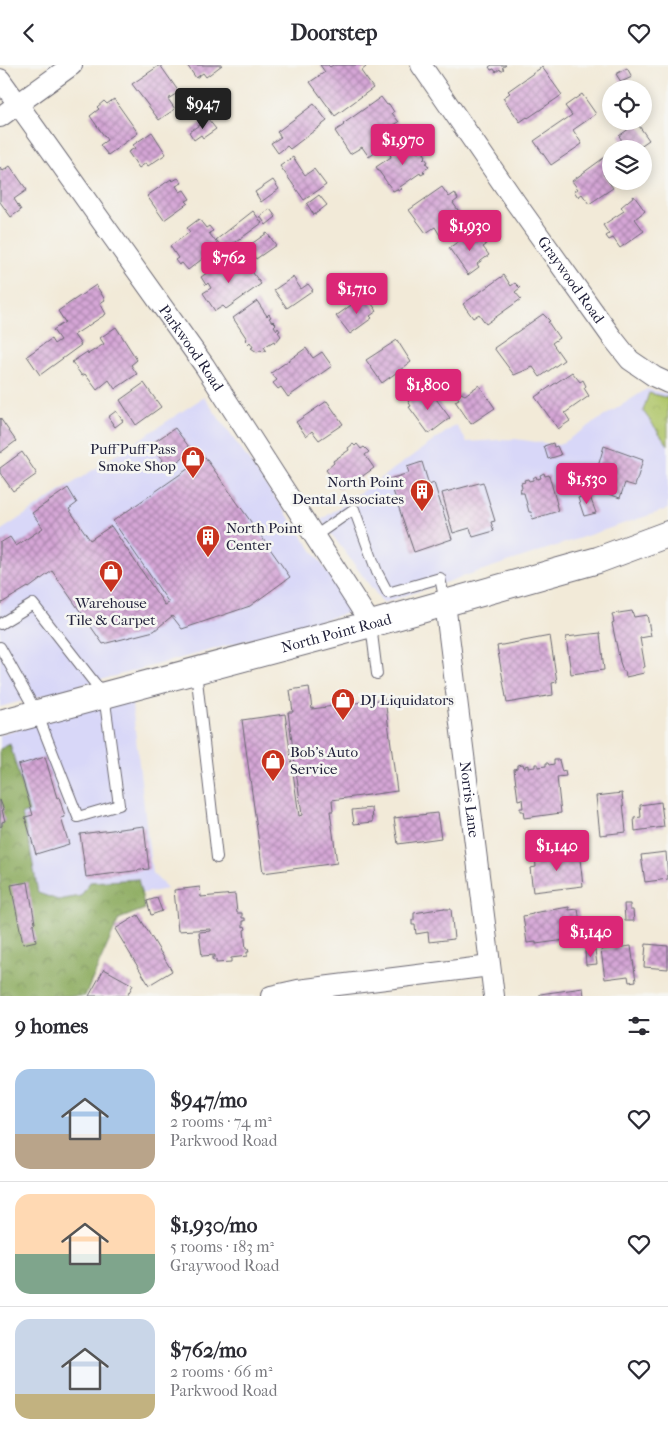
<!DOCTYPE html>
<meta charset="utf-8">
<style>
:root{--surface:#fff;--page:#f2f2f3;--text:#2b2b33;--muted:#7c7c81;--line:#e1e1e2;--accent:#db2777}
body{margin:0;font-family:"IM FELL French Canon",serif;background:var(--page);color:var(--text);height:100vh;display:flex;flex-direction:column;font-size:19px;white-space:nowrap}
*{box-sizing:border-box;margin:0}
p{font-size:16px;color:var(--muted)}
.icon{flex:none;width:28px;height:28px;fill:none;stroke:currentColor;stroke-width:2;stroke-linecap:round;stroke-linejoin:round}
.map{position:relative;height:931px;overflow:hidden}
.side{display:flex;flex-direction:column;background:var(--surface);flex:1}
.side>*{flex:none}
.buttons{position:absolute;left:602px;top:15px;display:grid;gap:10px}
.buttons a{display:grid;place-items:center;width:50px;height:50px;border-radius:50%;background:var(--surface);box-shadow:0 2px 12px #0003;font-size:25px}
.price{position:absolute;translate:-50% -42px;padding:0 11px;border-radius:5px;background:var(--accent);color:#fff;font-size:16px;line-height:32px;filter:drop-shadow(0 1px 2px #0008)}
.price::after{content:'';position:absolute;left:50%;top:30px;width:15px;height:11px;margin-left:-8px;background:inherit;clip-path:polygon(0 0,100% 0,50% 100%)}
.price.on{background:#222;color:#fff}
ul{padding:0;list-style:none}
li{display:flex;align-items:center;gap:15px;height:125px;padding:0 15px}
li+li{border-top:1px solid var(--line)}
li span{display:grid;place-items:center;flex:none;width:140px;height:100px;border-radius:15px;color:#555}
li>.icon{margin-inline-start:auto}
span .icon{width:60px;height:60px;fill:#fffc;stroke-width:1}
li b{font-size:21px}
h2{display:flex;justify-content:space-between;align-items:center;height:60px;padding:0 15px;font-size:21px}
header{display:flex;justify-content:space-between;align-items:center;height:65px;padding:0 15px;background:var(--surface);font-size:22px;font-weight:700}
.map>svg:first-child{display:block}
.built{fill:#d8d7f8}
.forest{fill:url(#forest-crowns);stroke:#57664c}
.park{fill:url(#park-crowns);stroke:#697452}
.building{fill:url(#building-cross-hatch)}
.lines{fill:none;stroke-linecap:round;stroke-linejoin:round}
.service-casing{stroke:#6b6872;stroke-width:12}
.minor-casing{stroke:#6b6872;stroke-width:22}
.tertiary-casing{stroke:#6b6872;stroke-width:28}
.service{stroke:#fff;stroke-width:10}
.minor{stroke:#fff;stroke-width:20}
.tertiary{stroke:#fff;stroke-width:26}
.labels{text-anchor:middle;stroke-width:5;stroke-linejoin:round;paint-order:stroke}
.street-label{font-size:15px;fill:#22223b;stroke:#f6f6f2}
.poi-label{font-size:15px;fill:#22223b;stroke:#f6f6f2;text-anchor:start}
</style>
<header><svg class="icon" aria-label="back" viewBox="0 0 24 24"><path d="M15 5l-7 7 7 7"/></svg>Doorstep<svg class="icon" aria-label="heart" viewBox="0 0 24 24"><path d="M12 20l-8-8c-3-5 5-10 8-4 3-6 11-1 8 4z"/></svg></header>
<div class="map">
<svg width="668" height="931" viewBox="0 0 668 931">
<defs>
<pattern id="forest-crowns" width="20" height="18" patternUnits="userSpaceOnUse" patternTransform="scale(1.25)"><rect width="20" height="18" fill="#8cab5e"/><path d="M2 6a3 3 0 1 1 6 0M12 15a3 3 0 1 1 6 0" fill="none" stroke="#728b4f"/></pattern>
<pattern id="park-crowns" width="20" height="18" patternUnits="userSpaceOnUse" patternTransform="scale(1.25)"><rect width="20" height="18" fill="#b0c66a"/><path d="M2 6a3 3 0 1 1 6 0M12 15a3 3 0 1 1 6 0" fill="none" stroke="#97aa5d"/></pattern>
<pattern id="building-cross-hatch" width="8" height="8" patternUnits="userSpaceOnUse" patternTransform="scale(1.25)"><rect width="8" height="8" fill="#d5a6d6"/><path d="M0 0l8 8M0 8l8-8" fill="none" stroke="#ac87af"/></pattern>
</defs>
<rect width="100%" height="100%" fill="#f6f6f2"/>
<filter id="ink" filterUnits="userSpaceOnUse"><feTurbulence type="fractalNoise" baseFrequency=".02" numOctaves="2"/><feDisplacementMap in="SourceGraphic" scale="10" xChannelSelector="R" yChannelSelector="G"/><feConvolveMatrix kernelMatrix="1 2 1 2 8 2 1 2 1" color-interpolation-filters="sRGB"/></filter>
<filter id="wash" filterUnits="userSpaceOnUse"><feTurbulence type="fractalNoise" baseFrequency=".0096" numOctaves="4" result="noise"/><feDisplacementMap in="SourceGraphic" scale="20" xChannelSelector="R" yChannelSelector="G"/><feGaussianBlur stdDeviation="1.12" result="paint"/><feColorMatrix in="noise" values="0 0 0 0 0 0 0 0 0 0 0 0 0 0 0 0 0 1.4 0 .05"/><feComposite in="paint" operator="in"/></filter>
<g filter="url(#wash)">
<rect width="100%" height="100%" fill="#f2ead8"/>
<g class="built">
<path d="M647,324L668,329V444L383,538L321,455L456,360L467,377L515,374L559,380Z"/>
<path d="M204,332L355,546L0,642V466Z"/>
<path d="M131,631L152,808L168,824L101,835L0,931V670Z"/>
</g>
<path class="forest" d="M10,679L29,747L22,749L30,783L38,828L58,835L81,831L90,817L138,814L145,844L119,854L85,931H0V684Z"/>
<path class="park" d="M649,328L668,333V380L643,346Z"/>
<g id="blocks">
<g class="building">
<path d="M160,0L179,27L168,34L175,44L159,55L132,19Z"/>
<path d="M187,0H222L206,12L203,8L196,13Z"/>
<path d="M320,0H328L330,2L333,0H365L366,2L361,6L373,23L335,51L310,17L325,7Z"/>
<path d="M492,0H506L502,3L504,4L501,6L500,4L496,7L494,4L491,5L489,2Z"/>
<path d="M542,2L562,30L528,53L527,52L520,57L503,33L510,28L508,26Z"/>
<path d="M627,3L632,12L621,17L616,9Z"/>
<path d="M582,29L596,49L573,65L582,79L551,100L534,76L572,50L565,41Z"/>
<path d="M381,32L387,40L389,39L394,47L392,48L399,57L394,60L401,70L369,92L362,82L350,89L335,66L344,60L343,59Z"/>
<path d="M114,34L138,68L108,90L100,80L107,75L90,51L99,44L97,42L104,36L107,39Z"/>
<path d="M314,39L327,56L290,84L287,81L278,88L271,78L281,72L277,67Z"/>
<path d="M208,54L216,64L203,73L201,70L194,75L189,67Z"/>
<path d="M637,58L649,75L636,84H628L619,71Z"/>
<path d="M152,67L166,89L148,101L146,98L139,103L128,87L135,83L133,80Z"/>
<path d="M406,78L407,80L411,78L413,81L416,79L418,83L416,84L418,88L422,85L426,91L423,94L425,93L428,97L426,98L429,102L423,106L425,108L421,110L420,108L400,122L402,124L398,126L397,124L393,126L376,102L391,92L390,89L393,87L394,89L404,83L402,80Z"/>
<path d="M293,92L305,110L314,104L326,120L304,135L280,101Z"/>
<path d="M605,92L607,96L611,93V104L603,109L613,123L589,139L582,129L578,132L574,126L578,124L572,116Z"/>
<path d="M10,101L27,125L14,134L21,145L11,152L0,137V102L3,106Z"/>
<path d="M178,113L182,118L176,121L180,127L184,125L190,134L186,136L188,138L164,155L147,131L171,114L173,116Z"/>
<path d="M273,115L279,124L261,137L255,127Z"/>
<path d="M442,122L449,132L455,128L458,134L453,138L465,155L441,172L435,162L426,168L409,145Z"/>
<path d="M319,130L327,140L314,150L307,139Z"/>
<path d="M634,131L645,146L635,154L644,166L620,183L613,173L609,175L606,171L609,169L603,160L624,146L621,142Z"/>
<path d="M270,144L276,152L266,160L260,151Z"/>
<path d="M253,146L262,158L225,185L216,175Z"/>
<path d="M199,154L206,163L209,161L213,166L209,168L219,181L188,205L182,198L179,200L175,195L178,193L170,181L190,167L187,163Z"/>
<path d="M473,166L481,177L483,175L486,180L483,182L489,190L477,199L479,202L468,210L449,183Z"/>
<path d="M267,168L276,180L256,194L247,182Z"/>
<path d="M227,194L233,202L243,194L245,198L247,197L250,199L248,201L261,219L226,244L223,241L215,246L203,228L211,223L208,218L206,220L201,212Z"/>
<path d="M504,210L511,221L515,218L520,223L515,227L521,234L486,259L479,249L473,253L463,239Z"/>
<path d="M293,212L301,224L308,219L313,225L287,243L274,225Z"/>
<path d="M96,220L105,235L100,238L106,249L74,270L81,280L40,310L27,291L51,274L54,279L60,275L53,265L65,257L58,246Z"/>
<path d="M367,232L377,246L370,251L372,253L350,269L336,251L358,235L360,237Z"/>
<path d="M257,236L267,251L269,249L271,252L269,253L272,257L273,256L276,259L274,261L277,265L278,263L280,266L278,267L281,271L275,278L274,276L264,282L266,285L263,287L261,285L257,287L251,283L253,282L250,277L248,279L245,276L247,274L233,253Z"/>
<path d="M543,249L550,256L548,257L559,273L552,278L564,295L540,312L533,302L514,310L494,283Z"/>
<path d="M116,262L137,295L131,300L137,309L115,324L109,315L97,325L85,309L82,311L72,297L87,287L88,289L104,279L100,273Z"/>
<path d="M397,275L411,297L382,318L366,295Z"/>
<path d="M306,283L313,293L322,287L332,301L288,332L281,322L278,324L273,318L277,315L271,308Z"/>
<path d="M572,307L580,317L583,315L586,321L584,323L589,331L565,348L570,356L558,364L535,332Z"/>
<path d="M144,318L161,342L136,360L120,335Z"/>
<path d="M479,320L495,343L471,359L455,336L459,334L457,331L461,328L465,330Z"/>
<path d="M426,323L429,328L431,327L450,353L429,369L409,342L411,341L408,336Z"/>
<path d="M327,336L343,359L319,375L312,366L306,371L296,357Z"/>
<path d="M116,346L123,356L115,362L108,352Z"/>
<path d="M0,353L16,376L0,388Z"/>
<path d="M175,363L192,386L168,403L165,399L162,401L159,398L163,395L151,379Z"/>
<path d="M553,378L554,382L557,381L561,390L548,394L544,381Z"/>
<path d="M353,379L355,381L357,379L361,384L364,382L369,387L365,390L374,403L350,420L349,418L340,424L326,405L334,398L333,396L349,385L348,383Z"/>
<path d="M604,381L643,395L635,421L625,418L620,433L572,416L569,405L578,399L597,405Z"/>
<path d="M22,387L37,409L13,426L0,408V403Z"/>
<path d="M205,392L290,512L250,541L182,564L172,551L154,566L103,579L52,506L29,523L28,522L0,539V478L10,472L16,481L43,463L32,448L68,423L77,438L69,444L90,475L111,461L165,540L169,538L113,456Z"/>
<path d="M422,397L429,420L434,418L452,474L414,487L389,414L409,408L407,402Z"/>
<path d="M544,408L545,411L549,410L557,439H556L558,446L533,454L531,447H529L524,428H521L520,424L522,423L521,418L525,417L524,415L528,414L529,416L533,415V413L536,411L537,414L541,413L540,410Z"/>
<path d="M483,417L495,456L491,457L494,466L473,472L470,463L453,468L442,428Z"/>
<path d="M589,429L596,448L584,451L578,433Z"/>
<path d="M632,546L634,552L647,550L651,571L640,573L645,602H643L644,608L626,612L625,606H623L620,597L612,558L614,557L612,549Z"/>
<path d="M600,568L604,605L571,609L566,572Z"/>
<path d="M550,571L557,617L552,618L553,630L507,638L497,581Z"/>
<path d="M309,622L312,644L385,634L397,726L332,735L333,746H330L337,798L263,808L242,655L285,649L299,751L302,750L288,647H293L290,625Z"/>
<path d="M45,692L57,733L59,732L65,752L61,753L69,779L36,789L25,752L33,750L18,700Z"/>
<path d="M554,695H559L562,707L565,706L566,711L557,712L561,748L524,753L523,746H520V743H523L522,734L518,735L514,704L517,703V700L523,699L524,703H525V701L528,700V703L535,702V699H538V702L546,701V698H548L549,700L554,699Z"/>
<path d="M622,728L626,767L600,770L596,731Z"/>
<path d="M0,735L4,745H2L5,756L2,757V761L0,762Z"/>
<path d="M661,737L664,762L635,766L634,753L641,752L640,740Z"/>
<path d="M372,743L373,757L354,759L352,745Z"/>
<path d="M437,748L441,773L398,779L394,753Z"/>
<path d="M144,761L149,804L86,812L80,769Z"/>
<path d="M579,785L583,821L533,827L530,803L536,802L535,791Z"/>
<path d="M666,787L668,814L645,817L641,790Z"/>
<path d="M28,817L35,858L33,859L36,876L23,879L11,820Z"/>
<path d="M200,822L201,832L235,829L237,848H242V853H245V856H243V862L245,861L246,864L244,865L246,884H248L249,887H247V891L231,893V897L216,898V895L212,894V892H215V890L202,891L199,867L211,866V864L178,866L174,825Z"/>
<path d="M157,833L162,846L151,850L147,836Z"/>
<path d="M624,839H630V845H633L634,856H625Z"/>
<path d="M569,842V845L578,844L582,871L573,872V874L536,879V877L527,878L523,851L533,849V848Z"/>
<path d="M444,843V844H451L454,874L429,877L428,867L416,869L415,860H412V855H414V848Z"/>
<path d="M138,850L172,906L149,920L115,864Z"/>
<path d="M646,879L668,881V904L644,902Z"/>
<path d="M631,881L636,916L629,917L628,911L605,914L601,885Z"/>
<path d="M595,885L597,899L586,900L585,886Z"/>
<path d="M104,904L133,920L127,931H89Z"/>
<path d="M583,923L584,931H540V929Z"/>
</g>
</g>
</g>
<g filter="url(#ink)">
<use href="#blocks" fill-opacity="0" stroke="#6b6872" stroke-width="1"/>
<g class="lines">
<g class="service-casing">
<g id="service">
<path d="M315,471L354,444L377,507L388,528L440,513L445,537"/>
<path d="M0,559L33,539L104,630L119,740L78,752L37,648L0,582"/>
<path d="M371,560L377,609"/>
<path d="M196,606L217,793"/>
</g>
</g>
<g class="minor-casing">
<g id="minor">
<path id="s1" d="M421,0L516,138L611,271L630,295L655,312L668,318"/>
<path id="s2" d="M0,14L204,300L371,559"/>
<path d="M0,52L72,0"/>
<path id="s3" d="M445,538L494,931"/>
<path d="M271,931L298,925L490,901"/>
</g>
</g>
<g class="tertiary-casing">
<g id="tertiary">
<path id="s4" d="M0,658L371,559L598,495L668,469"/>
</g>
</g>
<use href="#service" class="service"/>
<use href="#minor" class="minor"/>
<use href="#tertiary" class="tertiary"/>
</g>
</g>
<defs>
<g id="shop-pin" transform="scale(1.25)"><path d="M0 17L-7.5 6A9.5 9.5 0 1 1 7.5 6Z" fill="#c8321e" stroke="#f6f6f2"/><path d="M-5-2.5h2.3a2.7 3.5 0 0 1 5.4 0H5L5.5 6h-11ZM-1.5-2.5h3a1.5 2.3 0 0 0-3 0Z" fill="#fff"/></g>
<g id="building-pin" transform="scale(1.25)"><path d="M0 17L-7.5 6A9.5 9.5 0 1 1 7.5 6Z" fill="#c8321e" stroke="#f6f6f2"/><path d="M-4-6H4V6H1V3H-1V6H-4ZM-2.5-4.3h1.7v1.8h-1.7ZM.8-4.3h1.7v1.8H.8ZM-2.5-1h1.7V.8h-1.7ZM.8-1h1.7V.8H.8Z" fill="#fff"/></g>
</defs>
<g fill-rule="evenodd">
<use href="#shop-pin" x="193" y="393"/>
<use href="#building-pin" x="422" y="426"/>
<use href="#building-pin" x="208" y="472"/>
<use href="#shop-pin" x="111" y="507"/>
<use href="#shop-pin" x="343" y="635"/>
<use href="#shop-pin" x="273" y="696"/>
</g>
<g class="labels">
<g class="street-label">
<text dy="5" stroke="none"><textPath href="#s1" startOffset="262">Graywood Road</textPath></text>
<text dy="5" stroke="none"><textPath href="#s2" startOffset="330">Parkwood Road</textPath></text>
<text dy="5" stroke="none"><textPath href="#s4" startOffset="348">North Point Road</textPath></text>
<text dy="5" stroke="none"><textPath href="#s3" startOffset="198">Norris Lane</textPath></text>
</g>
<g class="poi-label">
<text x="176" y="389" text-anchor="end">Puff Puff Pass<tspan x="176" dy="17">Smoke Shop</tspan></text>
<text x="404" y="422" text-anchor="end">North Point<tspan x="404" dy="17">Dental Associates</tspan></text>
<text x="226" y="468">North Point<tspan x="226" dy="17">Center</tspan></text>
<text x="111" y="543" text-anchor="middle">Warehouse<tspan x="111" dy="17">Tile &amp; Carpet</tspan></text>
<text x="360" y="640">DJ Liquidators</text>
<text x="290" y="692">Bob’s Auto<tspan x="290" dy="17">Service</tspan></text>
</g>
</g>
</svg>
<div class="buttons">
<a><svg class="icon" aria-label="locate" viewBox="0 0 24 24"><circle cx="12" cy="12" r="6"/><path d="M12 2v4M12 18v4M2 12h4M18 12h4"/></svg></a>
<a><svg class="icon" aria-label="layers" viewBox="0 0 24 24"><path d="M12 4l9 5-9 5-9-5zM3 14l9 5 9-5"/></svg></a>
</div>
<b class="price on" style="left:203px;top:65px">$947</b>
<b class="price" style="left:403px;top:101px">$1,970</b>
<b class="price" style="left:470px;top:187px">$1,930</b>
<b class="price" style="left:229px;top:219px">$762</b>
<b class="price" style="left:357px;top:250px">$1,710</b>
<b class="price" style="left:428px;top:346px">$1,800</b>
<b class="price" style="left:587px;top:440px">$1,530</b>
<b class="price" style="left:557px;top:807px">$1,140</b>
<b class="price" style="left:591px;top:893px">$1,140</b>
</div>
<section class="side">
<h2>9 homes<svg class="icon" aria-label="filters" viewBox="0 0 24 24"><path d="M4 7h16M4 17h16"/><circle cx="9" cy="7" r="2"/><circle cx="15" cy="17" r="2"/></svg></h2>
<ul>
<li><span style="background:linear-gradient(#a9c7e8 65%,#b9a48a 0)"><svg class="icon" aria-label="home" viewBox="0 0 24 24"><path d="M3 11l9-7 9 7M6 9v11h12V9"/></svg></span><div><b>$947/mo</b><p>2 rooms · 74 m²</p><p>Parkwood Road</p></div><svg class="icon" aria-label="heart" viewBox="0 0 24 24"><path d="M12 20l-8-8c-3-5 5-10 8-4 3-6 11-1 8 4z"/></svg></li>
<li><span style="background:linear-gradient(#ffd9b3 60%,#7fa58c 0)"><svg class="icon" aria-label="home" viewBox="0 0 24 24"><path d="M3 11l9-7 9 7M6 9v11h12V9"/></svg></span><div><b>$1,930/mo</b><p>5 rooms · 183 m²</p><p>Graywood Road</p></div><svg class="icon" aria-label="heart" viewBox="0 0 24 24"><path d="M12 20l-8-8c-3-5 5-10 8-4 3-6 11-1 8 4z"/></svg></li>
<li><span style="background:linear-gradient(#c9d6e8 75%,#c2b280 0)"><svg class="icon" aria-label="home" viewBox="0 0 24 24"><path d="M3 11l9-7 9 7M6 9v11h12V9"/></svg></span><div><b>$762/mo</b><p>2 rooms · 66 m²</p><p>Parkwood Road</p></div><svg class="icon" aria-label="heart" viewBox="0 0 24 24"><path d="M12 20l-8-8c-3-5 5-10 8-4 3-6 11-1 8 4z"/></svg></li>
</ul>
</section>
